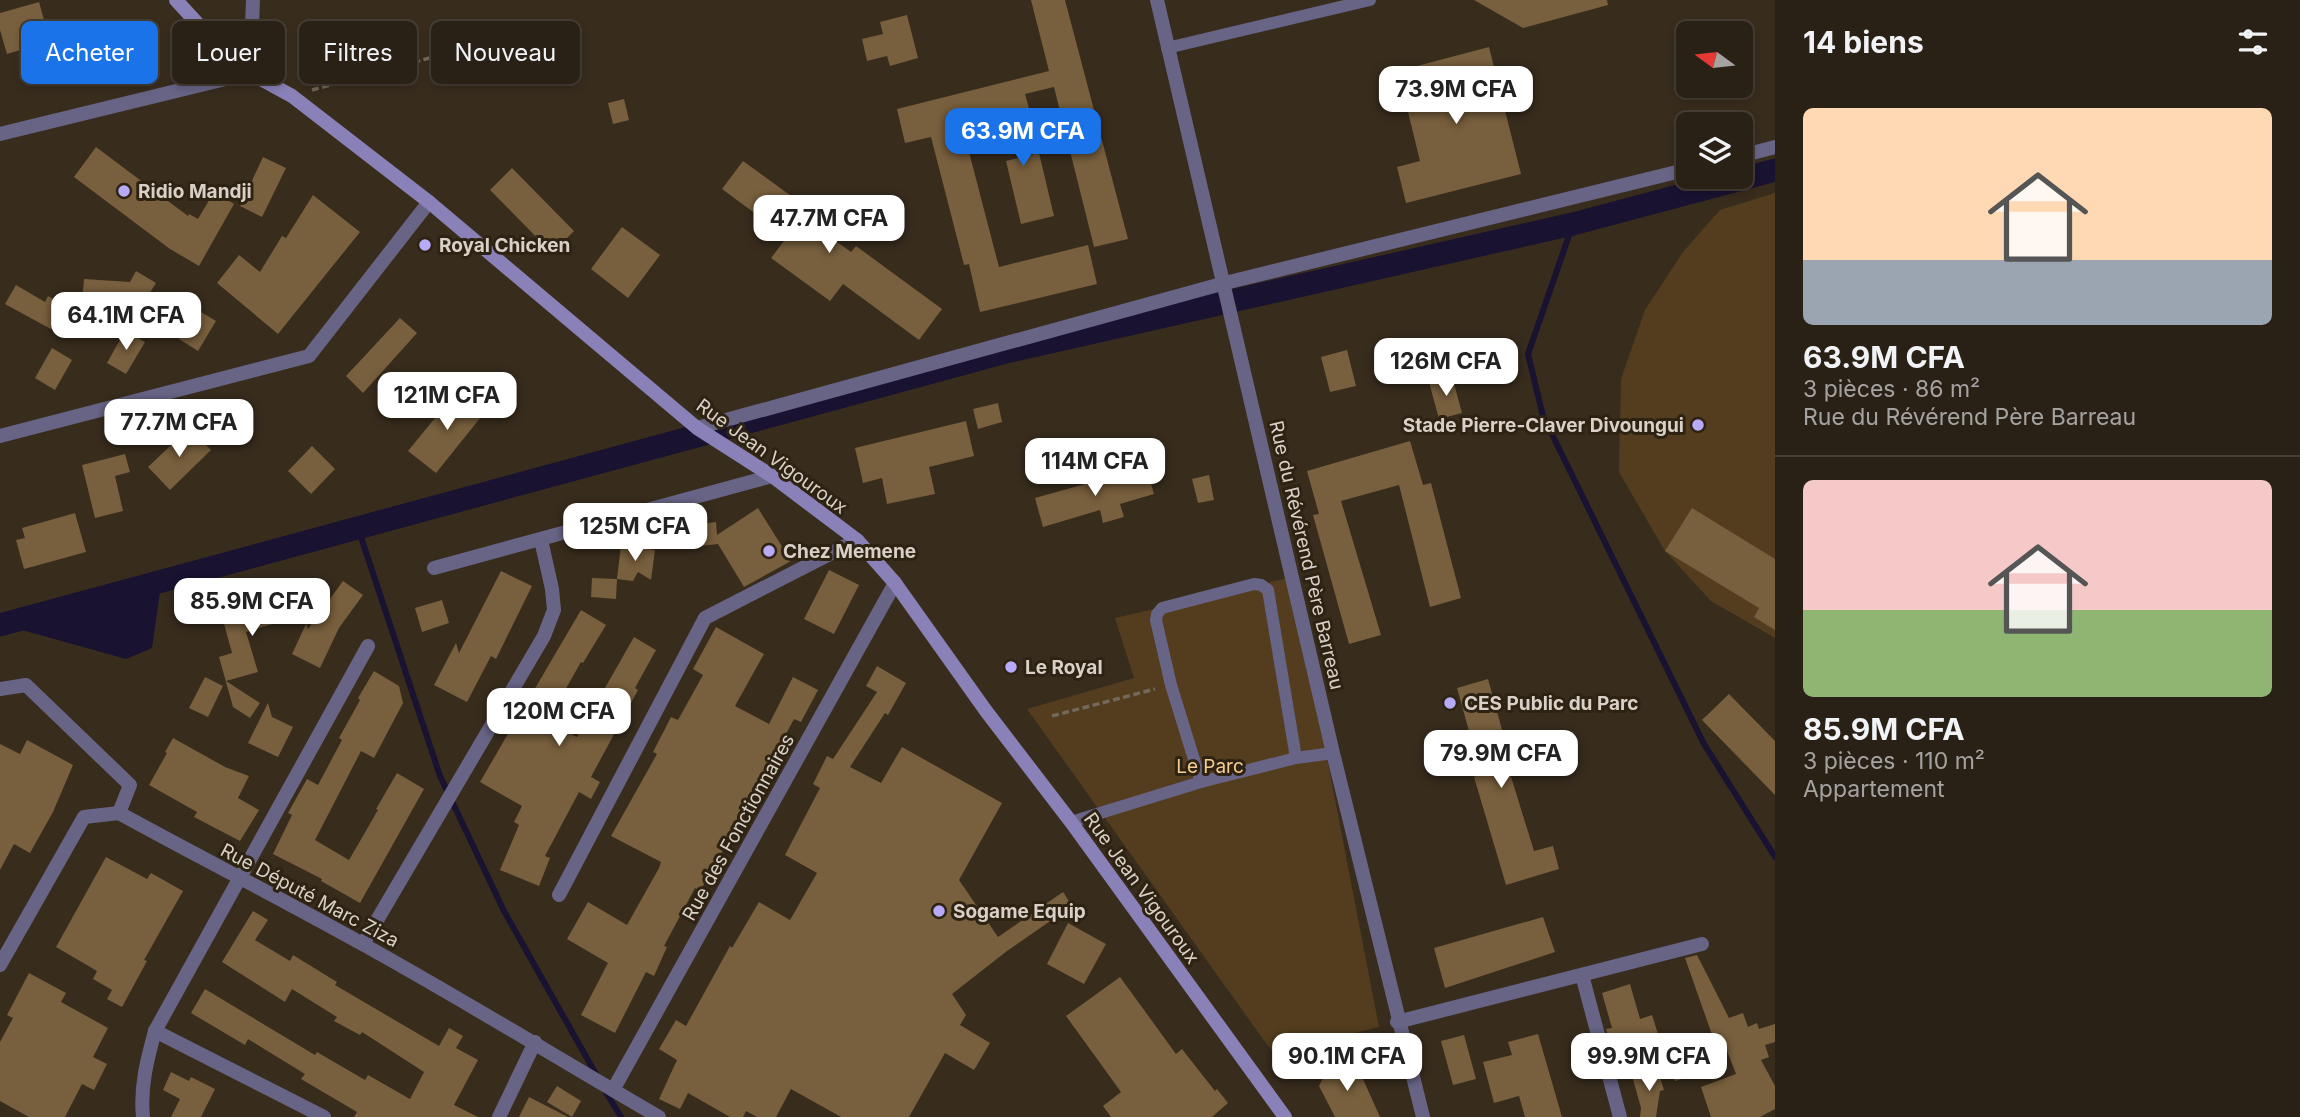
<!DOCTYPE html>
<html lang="fr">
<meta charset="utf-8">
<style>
:root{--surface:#2a2116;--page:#32291f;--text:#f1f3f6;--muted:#a5a3a1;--line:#463e35;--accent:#1a73e8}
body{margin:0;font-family:Inter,sans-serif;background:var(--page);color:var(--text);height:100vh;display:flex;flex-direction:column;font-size:26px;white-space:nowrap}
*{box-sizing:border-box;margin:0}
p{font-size:23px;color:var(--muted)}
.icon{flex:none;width:38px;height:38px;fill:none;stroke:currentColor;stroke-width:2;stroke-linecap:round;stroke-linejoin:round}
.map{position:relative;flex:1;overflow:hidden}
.sheet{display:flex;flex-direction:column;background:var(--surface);width:525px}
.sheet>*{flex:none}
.hud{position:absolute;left:21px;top:21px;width:665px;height:63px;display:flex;gap:14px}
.needle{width:46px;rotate:285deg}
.buttons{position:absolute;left:1676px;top:21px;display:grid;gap:14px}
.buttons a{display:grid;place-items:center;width:77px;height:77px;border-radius:10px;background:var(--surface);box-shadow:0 4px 10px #0003,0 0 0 2px var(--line);font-size:35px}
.price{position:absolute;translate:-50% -60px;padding:0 16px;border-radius:14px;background:#fff;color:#222;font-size:23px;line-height:46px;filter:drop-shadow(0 2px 4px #0008)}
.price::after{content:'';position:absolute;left:50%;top:42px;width:21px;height:16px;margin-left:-10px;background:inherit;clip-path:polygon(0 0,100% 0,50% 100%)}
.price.on{background:var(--accent);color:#fff}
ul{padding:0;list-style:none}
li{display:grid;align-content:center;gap:14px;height:371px;padding:0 28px}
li+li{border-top:2px solid var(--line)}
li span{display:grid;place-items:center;height:217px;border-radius:10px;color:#555}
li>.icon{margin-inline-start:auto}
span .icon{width:126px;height:126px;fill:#fffc;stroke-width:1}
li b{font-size:30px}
h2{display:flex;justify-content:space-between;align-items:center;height:84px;padding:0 28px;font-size:30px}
.tag{padding:0 24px;border-radius:10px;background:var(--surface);box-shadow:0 4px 10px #0003,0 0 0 2px var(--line);font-size:24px;line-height:63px}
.tag.on{background:var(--accent);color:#fff}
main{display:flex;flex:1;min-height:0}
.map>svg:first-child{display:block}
.green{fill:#533d1e}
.water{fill:#191231}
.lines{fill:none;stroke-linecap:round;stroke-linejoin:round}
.stream{stroke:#191231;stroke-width:6}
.canal{stroke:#191231;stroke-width:23}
.building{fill:#785f3d}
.path{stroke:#72685b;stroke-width:3.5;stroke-dasharray:7 3.5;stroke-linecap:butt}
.lane{stroke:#686486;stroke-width:12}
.street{stroke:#686486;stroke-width:14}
.secondary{stroke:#8981b7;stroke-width:14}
.poi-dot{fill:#b7abf8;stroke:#2e2313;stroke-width:2.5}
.labels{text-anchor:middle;stroke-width:6;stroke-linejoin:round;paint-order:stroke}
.poi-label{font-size:19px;font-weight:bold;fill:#d9d1c7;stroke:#2e2313;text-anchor:start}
.street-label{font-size:19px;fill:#d9d1c7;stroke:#2e2313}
.park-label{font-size:19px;fill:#f6cc92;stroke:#2e2313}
</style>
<main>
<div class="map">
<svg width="1775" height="1117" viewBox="0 0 1775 1117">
<rect width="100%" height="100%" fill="#382c1d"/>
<g class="green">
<path d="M1775,193V638L1711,601L1665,551L1619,472L1621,379L1645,310L1683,252L1720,210Z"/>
<path d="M1292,577L1379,1027L1273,1053L1027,709L1134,678L1115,618Z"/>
</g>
<path class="water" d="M161,585L152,648L126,659L15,628Z"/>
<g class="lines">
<g class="stream">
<path d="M1573,224L1528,354L1543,416L1704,744L1775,857"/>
<path d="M358,528L440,776L504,911L597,1076"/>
<path d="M604,1089L621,1117"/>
</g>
<path class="canal" d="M0,625L1010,351L1573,224L1775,170"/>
</g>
<g class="building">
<path d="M1031,0H1065L1128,239L1094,247L1054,87L1025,94L1030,112L963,129L999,267L1088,245L1097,284L980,312L969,264L964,265L931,137L905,143L897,109L1049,71Z"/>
<path d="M1474,0H1607L1608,5L1523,28Z"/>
<path d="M39,2L50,41L7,54L0,30V13Z"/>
<path d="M907,15L918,58L890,66L887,56L867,61L862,39L883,34L880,22Z"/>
<path d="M1489,47L1521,174L1406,203L1397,167L1420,161L1398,71Z"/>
<path d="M624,99L629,120L613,124L608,103Z"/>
<path d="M96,147L188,216L189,214L198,219L214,192L234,204L199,266L170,249L74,177Z"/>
<path d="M1039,153L1054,216L1021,224L1006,161Z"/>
<path d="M263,157L286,168L262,217L240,206Z"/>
<path d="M743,161L809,209L803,217L851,252L856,246L942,309L919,340L843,284L830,301L771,258L787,237L722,189Z"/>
<path d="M512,168L574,231L552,253L490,190Z"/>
<path d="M313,195L360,232L278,334L217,283L239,255L260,272L282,236L286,238Z"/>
<path d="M622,227L660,255L628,298L591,269Z"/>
<path d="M136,271L156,283L141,307L82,303L84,279L130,282Z"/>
<path d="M16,285L45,302L48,296L73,310L60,334L5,304Z"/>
<path d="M196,309L216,321L198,351L179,339Z"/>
<path d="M400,318L417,333L363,393L346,376Z"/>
<path d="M125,331L145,342L126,374L107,363Z"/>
<path d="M52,348L72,360L55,390L35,378Z"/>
<path d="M1347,350L1356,386L1330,392L1321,357Z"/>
<path d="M1452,376L1462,413L1439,419L1429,382Z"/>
<path d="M458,390L485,412L436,473L408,451Z"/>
<path d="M998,403L1002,422L978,429L973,409Z"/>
<path d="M966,421L974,456L929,467L935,494L887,504L882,478L863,483L855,448Z"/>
<path d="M189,428L211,450L170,490L148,467Z"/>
<path d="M1410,441L1423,485L1431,483L1461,598L1430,607L1399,485L1341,501L1381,635L1349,644L1313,515L1319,514L1307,471Z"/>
<path d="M312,446L335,469L311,494L288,471Z"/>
<path d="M125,454L130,472L115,476L123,511L95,518L82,465Z"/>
<path d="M1146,467L1154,494L1120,504L1124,517L1103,523L1100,510L1043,527L1035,498Z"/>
<path d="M1209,475L1214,500L1198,503L1192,479Z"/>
<path d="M758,508L791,561L744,587L718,544L700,546L699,524L716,522L717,535Z"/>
<path d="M1692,508L1775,559V630L1754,617L1759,608L1665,551Z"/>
<path d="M75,513L86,552L24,569L16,540L25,538L22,528Z"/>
<path d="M621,545L655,550L651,580L638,572L633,581L617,579Z"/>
<path d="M829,570L859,585L834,634L804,619Z"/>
<path d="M501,571L532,586L496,659L491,656L467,702L434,685L456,643L459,653Z"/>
<path d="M592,578L617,579L616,599L591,597Z"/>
<path d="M343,581L363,595L339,628L320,668L292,654L306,624L308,629Z"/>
<path d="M294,588L303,615L246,632L258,672L226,681L260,703L250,718L233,707L219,657L232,653L220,609Z"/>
<path d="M442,600L449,623L422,632L415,608Z"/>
<path d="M581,610L606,625L583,663L581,662L547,722L577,737L634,637L656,650L635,688L638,690L591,777L600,782L591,799L579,792L545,856L550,858L539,886L500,870L519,825L514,822L522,806L480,782L509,732H508L527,695L530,697Z"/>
<path d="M716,627L764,654L735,706L769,724L793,677L818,690L801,722L794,719L726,845L700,891L695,888L664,946L667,947L654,976L646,972L615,1033L581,1015L608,963L567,939L588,902L627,925L659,868L661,862L611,836L657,754L653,752L671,717L678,720L703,675L693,669Z"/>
<path d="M877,666L906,683L888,715L885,713L850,767L881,783L902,747L1002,803L959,880L998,937L1063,892L1072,906L1007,951L952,994L966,1015L960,1025L990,1043L974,1070L945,1053L909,1117H841L791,1089L776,1117H757L746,1111L743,1117H730L688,1093L680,1109L659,1099L677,1060L659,1049L676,1020L686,1026L730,946L732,948L759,902L790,920L817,873L785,855L820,788L813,784L827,756L833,759L877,692L866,686Z"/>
<path d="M374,671L399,686L403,703L374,758L361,751L315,840L349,860L378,810L376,809L397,773L424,789L360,903L321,881L322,879L273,854L292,815L288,813L307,779L318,785L342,740L339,738L360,700L358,698Z"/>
<path d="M205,677L223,686L208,717L189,708Z"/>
<path d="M1488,679L1504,737L1499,738L1534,851L1553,846L1559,869L1506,885L1474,777L1481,774L1457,688Z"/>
<path d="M1729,694L1775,741V795L1702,720Z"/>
<path d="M268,703L272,717L293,727L278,757L248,743Z"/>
<path d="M173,738L225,767L249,776L238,798L259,810L240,841L194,817L197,812L149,785L167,753L165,752Z"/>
<path d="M27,740L73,765L53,812L30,853L14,844L0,870V744L20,754Z"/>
<path d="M106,857L147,879L151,873L183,891L144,960L147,961L122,1007L107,999L112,990L93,979L97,971L56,947Z"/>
<path d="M253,911L268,920L255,940L290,961L293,955L337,982L335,985L439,1046L449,1028L463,1036L456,1048L478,1060L454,1105L478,1117H354L357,1112L301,1079L305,1074L248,1039L245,1045L191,1013L205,989L315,1055L317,1052L365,1080L368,1075L410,1099L424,1072L362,1032L360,1035L334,1021L337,1017L292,989L285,1002L222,962Z"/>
<path d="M1543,917L1555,952L1445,988L1434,948Z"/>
<path d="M1068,923L1106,944L1084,984L1047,964Z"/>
<path d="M1697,955L1729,1018L1743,1013L1748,1027L1757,1023L1759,1029L1775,1024V1042L1765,1045L1769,1057L1761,1060L1775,1086V1109L1760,1117H1711L1701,1087L1736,1074L1724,1043L1716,1046L1685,958Z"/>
<path d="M29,973L66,993L61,1002L108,1028L93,1057L107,1064L94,1090L82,1084L65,1117H29L0,1101V1042L13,1018L7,1015Z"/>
<path d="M1120,977L1176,1054L1182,1049L1215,1091L1217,1089L1228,1103L1212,1117H1111L1103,1106L1121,1092L1066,1016Z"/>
<path d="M1630,984L1640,1019L1652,1015L1659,1037L1613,1052L1606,1029L1612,1028L1602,993Z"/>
<path d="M1538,1034L1562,1117H1525L1519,1096L1494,1103L1483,1062L1512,1055L1508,1042Z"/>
<path d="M1464,1035L1476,1079L1453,1085L1441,1041Z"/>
<path d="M1683,1038L1692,1076L1675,1081L1666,1042Z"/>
<path d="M1344,1065L1358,1068L1380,1117H1335L1319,1086L1329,1066Z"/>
<path d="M1658,1071L1664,1090L1660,1091L1656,1117H1640L1641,1108L1633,1079Z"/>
<path d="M171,1072L189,1081L191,1077L215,1089L201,1117H171L180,1099L163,1090Z"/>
<path d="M557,1086L581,1101L572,1117L547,1102Z"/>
<path d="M529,1097L568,1117H519Z"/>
</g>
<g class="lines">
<g class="path">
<path d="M312,90L455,51"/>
<path d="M1052,716L1155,689"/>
</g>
<g class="lane">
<path d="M1167,48L1370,0"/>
<path d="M1201,782L1171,685L1156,620L1157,614L1162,608L1254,584L1261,585L1268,590L1296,758"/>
<path d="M1071,822L1201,782L1296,758L1333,753"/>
</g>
<g class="street">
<path d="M1157,0L1333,753L1423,1117"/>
<path d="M0,134L250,73L253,0"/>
<path d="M1741,156L1775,147"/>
<path d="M697,428L1225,283L1689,169"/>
<path d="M0,436L309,356L429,202"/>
<path d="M434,568L772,476"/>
<path d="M0,689L26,685L130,785L119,813"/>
<path d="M559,895L705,618L857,540"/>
<path d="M363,944L544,636L554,610L552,589L541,540"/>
<path d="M0,965L84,817L119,813C201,858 284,900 366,946C465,1001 561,1060 659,1117"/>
<path d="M1582,975L1620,1117"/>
<path d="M1397,1022L1702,944"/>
<path d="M155,1031L324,1117"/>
<path d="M613,1090L895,583"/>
<path d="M143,1117C140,1087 147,1060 155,1031L368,646"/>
<path d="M499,1117L535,1042"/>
</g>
<path class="secondary" d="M176,0L208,35L250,73L292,96L429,202L697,428L772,476L857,540L895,583L986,711L1071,822L1285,1117"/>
</g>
<g class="poi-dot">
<circle cx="124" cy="191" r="7"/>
<circle cx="425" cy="245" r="7"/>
<circle cx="1698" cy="425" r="7"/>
<circle cx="769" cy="551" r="7"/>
<circle cx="1011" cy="667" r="7"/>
<circle cx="1450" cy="703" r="7"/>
<circle cx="939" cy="911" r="7"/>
</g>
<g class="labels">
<g class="poi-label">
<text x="138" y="198">Ridio Mandji</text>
<text x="439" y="252">Royal Chicken</text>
<text x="1684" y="432" text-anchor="end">Stade Pierre-Claver Divoungui</text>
<text x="783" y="558">Chez Memene</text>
<text x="1025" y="674">Le Royal</text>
<text x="1464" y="710">CES Public du Parc</text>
<text x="953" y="918">Sogame Equip</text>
</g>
<g class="street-label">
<text transform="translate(772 456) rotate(36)" y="7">Rue Jean Vigouroux</text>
<text transform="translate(1307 555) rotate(77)" y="7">Rue du Révérend Père Barreau</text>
<text transform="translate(738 827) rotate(-61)" y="7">Rue des Fonctionnaires</text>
<text transform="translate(1142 888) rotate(54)" y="7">Rue Jean Vigouroux</text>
<text transform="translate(310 895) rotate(28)" y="7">Rue Député Marc Ziza</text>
</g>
<g class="park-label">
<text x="1210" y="773">Le Parc</text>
</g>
</g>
</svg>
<div class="buttons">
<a><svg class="needle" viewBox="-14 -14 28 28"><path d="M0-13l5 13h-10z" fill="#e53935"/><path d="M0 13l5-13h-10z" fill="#a5a3a1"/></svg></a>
<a><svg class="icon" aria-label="layers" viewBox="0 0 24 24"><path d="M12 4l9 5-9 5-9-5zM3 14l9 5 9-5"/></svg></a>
</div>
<b class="price" style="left:1456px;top:126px">73.9M CFA</b>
<b class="price on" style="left:1023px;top:168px">63.9M CFA</b>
<b class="price" style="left:829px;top:255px">47.7M CFA</b>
<b class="price" style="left:126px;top:352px">64.1M CFA</b>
<b class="price" style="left:1446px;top:398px">126M CFA</b>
<b class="price" style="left:447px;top:432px">121M CFA</b>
<b class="price" style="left:179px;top:459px">77.7M CFA</b>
<b class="price" style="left:1095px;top:498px">114M CFA</b>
<b class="price" style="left:635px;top:563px">125M CFA</b>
<b class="price" style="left:252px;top:638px">85.9M CFA</b>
<b class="price" style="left:559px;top:748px">120M CFA</b>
<b class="price" style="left:1501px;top:790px">79.9M CFA</b>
<b class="price" style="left:1347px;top:1093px">90.1M CFA</b>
<b class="price" style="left:1649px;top:1093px">99.9M CFA</b>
<div class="hud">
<a class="tag on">Acheter</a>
<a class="tag">Louer</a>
<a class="tag">Filtres</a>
<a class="tag">Nouveau</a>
</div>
</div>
<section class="sheet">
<h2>14 biens<svg class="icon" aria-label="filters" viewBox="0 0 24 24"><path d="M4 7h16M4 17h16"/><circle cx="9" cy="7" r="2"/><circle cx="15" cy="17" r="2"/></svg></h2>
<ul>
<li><span style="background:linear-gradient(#ffd9b3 70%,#9aa5b1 0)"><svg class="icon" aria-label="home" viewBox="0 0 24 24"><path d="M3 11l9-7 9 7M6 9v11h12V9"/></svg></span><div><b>63.9M CFA</b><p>3 pièces · 86 m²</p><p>Rue du Révérend Père Barreau</p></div></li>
<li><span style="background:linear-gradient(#f6c9c9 60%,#8fb573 0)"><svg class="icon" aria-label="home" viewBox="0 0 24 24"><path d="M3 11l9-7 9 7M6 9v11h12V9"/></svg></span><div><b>85.9M CFA</b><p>3 pièces · 110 m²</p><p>Appartement</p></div></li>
</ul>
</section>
</main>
